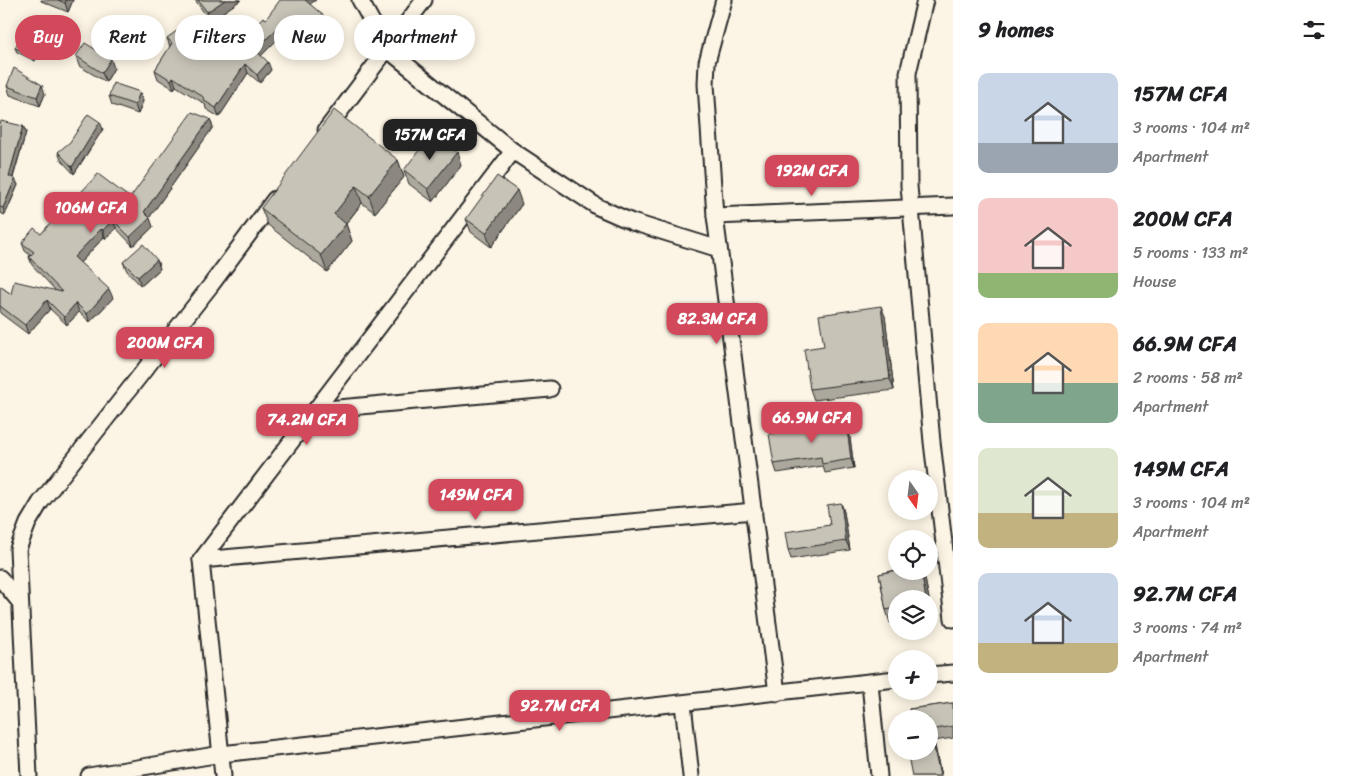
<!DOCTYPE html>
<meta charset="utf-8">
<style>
:root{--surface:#fff;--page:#f6f6f6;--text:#202124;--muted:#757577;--accent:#d1495b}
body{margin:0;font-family:Sriracha,sans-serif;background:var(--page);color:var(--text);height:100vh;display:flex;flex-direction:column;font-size:19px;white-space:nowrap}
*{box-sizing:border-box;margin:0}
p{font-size:16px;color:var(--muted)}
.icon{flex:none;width:28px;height:28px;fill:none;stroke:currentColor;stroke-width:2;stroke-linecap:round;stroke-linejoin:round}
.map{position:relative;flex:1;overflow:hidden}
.side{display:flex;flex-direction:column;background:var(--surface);width:400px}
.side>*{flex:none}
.guide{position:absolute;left:15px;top:15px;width:475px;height:45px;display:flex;gap:10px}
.needle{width:32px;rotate:166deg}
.fabs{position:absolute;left:888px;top:470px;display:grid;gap:10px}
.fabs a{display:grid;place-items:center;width:50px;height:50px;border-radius:50%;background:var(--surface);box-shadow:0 2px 12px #0003;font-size:25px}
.price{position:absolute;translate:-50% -42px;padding:0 11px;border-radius:10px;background:var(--accent);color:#fff;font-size:16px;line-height:32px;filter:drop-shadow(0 1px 2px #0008)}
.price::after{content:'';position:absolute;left:50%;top:30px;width:15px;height:11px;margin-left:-8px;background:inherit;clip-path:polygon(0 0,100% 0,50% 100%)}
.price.active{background:#222;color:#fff}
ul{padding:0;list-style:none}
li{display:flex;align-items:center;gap:15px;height:125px;padding:0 25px}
li span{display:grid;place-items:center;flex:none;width:140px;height:100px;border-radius:10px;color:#555}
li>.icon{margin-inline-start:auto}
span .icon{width:60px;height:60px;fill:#fffc;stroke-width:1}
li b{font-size:21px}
h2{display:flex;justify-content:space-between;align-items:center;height:60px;padding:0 25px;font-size:21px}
.tag{padding:0 18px;border-radius:22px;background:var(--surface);box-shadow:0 2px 12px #0003;font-size:18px;line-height:45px}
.tag.active{background:var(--accent);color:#fff}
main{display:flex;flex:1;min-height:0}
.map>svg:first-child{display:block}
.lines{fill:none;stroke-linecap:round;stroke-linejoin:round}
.minor-casing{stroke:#2b2b2b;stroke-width:19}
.minor{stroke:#fcf5e5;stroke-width:15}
.wall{fill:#aca89d;stroke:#2b2b2b}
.shaded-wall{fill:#8c8880;stroke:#2b2b2b}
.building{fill:#c8c3b7;stroke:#2b2b2b}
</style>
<main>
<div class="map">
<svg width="953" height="776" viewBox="0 0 953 776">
<rect width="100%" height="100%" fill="#fcf5e5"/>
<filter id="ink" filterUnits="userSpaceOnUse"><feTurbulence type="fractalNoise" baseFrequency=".02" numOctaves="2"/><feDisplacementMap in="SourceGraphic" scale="10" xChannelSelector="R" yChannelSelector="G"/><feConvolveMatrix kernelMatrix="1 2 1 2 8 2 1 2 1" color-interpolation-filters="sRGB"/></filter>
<g filter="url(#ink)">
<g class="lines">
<g class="minor-casing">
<g id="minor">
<path d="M360,0L387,49L513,151L598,207L632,222L719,249"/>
<path d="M724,0L707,62L706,84L715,216L777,693"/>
<path d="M925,0L908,73L909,186L932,442L953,619"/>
<path d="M326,130L424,0"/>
<path d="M715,216L953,206"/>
<path d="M316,410L550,389"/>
<path d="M201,560L754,511"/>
<path d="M0,578L19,601"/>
<path d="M929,675L953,673"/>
<path d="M870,683L879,776"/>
<path d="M683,704L691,776"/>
<path d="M29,776L18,549L28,523L40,503L211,285L275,199"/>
<path d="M89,776L221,754L896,679"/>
<path d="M223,776L201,560L513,151"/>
</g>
</g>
<use href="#minor" class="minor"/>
</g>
<g class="wall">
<path d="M41,0H73L68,12L41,1Z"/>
<path d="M195,0H241L210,21Z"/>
<path d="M310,4L327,24L307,48L287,30L261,56L271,70L260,83L248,73L219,117L206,109L205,104L176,86L174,89L158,79L155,70L170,47L167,38L234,46L266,19Z"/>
<path d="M41,47L35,61L17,52L15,48Z"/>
<path d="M76,56L114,68L106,82L79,66Z"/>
<path d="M7,86L45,94L40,106L10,95Z"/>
<path d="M140,92L143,101L138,114L112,105L109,96Z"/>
<path d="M210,119L213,127L149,218L153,227L133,246L116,228L106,239L104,237L80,263L113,298L90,322L79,312L67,325L50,309L28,334L0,313V286L11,294L56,291L32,265L29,257L30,255L25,251L22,243L41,234L70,204L130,198Z"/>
<path d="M0,126H23L26,132L13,178L15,179L18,185L5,215L0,213Z"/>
<path d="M103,129L74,174L61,160L58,152Z"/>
<path d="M457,152L461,165L433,202L409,184L404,170Z"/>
<path d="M398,160L404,177L375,213L362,203L346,224L352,241L327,272L268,225L261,208Z"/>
<path d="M522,204L491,247L471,232L466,219Z"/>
<path d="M157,260L160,269L141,286L127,271L123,262Z"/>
<path d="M885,316L894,390L814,400L810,389L824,346Z"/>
<path d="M849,430L854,468L825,473L823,466L777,473L774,464Z"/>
<path d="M841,503L844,512L850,550L791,559L788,550L830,525Z"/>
<path d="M896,570V571H922L925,579L929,599H896V622L890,623L886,610L879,574Z"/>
<path d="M929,600L932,615L929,616Z"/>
<path d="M953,703V738L934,741L941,776H912L929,751L909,709Z"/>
</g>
<g class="shaded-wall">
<path d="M66,0H73L68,12L65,3Z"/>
<path d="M225,0H241L210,21L207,12Z"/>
<path d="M304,0H316L306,7Z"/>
<path d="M324,16L327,24L307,48L304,39Z"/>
<path d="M284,22L287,30L258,59L255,50Z"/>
<path d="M40,43L41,47L35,61L34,56Z"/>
<path d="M111,59L114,68L106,82L102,73Z"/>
<path d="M268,62L271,70L260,83L257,75Z"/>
<path d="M245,64L248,73L219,117L216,108Z"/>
<path d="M173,77L176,86L174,89L171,80Z"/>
<path d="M42,85L45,94L40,106L37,97Z"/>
<path d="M140,92L143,101L138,114L135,105Z"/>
<path d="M210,119L213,127L147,221L150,218L153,227L133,246L130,237L144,212Z"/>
<path d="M100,122L103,129L74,174L72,167Z"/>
<path d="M23,126L26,132L11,183L9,176Z"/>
<path d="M457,152L461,165L433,202L428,189Z"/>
<path d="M398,160L404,177L375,213L369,196Z"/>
<path d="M15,179L18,185L5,215L3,208Z"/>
<path d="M356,186L362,203L340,231L334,214Z"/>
<path d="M517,190L522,204L491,247L486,233Z"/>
<path d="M113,220L116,228L106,239L103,230Z"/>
<path d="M346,224L352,241L327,272L321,255Z"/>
<path d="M101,229L104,237L77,266L74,257Z"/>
<path d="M157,260L160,269L141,286L138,277Z"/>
<path d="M109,289L113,298L90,322L87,314Z"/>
<path d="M47,300L50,309L28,334L25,325Z"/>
<path d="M76,303L79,312L67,325L64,317Z"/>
<path d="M881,306L885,316L894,390L890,379Z"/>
<path d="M846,421L849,430L854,468L851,459Z"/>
<path d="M841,503L844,512L850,550L846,541Z"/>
<path d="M921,571H922L925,579L929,599H926Z"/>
<path d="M929,600L932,615L929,607Z"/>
<path d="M930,730L934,741L941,776H940Z"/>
</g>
<g class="building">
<path d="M58,0H66L65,3Z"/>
<path d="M198,0H225L207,12Z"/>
<path d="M280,0H305L324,16L304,39L284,22L255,50L268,62L257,75L245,64L216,108L203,100L204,98L202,96L173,77L171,80L155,70L172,43L167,38L196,17L234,46L263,17L266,19Z"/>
<path d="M21,35L40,43L34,56L15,48Z"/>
<path d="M85,43L111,59L102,73L76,56Z"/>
<path d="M14,68L42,85L37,97L7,86Z"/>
<path d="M113,83L140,92L135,105L109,96Z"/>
<path d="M334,110L398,160L369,196L356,186L334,214L346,224L321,255L261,208Z"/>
<path d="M192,112L210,119L144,212L150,218L130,237L113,220L103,230L101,229L74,257L109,289L87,314L76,303L64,317L47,300L25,325L0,306V286L11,294L14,281L62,292L29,257L34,252L22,243L34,228L41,234L68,202L70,204L98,174L130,198Z"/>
<path d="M88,114L100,122L72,167L58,152L70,142Z"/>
<path d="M1,121L23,126L9,176L15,179L3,208L0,207V126Z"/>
<path d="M432,133L457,152L428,189L404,170Z"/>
<path d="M497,176L517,190L486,233L466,219Z"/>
<path d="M143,244L157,260L138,277L123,262Z"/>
<path d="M881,306L890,379L810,389L804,349L824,346L819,315Z"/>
<path d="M846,421L851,459L822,464L821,457L774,464L769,434Z"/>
<path d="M841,503L846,541L788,550L785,532L830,525L827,505Z"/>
<path d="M896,570V571H921L926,599H896V608L886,610L879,574Z"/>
<path d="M953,703V726L930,730L940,776H912L907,751H929V719H911L909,709Z"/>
</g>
</g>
</svg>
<div class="fabs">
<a><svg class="needle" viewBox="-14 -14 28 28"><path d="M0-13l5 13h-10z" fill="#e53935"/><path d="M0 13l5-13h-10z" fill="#757577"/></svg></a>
<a><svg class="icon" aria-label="locate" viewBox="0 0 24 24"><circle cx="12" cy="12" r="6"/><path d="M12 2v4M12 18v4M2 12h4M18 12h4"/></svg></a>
<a><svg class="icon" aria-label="layers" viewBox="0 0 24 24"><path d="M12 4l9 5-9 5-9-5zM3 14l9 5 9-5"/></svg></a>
<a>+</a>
<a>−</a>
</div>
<b class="price active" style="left:430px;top:161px">157M CFA</b>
<b class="price" style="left:812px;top:197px">192M CFA</b>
<b class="price" style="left:91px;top:234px">106M CFA</b>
<b class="price" style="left:717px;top:345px">82.3M CFA</b>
<b class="price" style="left:165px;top:369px">200M CFA</b>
<b class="price" style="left:812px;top:444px">66.9M CFA</b>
<b class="price" style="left:307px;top:446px">74.2M CFA</b>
<b class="price" style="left:476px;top:521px">149M CFA</b>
<b class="price" style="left:560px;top:732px">92.7M CFA</b>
<div class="guide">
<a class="tag active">Buy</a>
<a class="tag">Rent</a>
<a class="tag">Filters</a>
<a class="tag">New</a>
<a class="tag">Apartment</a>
</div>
</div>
<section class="side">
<h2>9 homes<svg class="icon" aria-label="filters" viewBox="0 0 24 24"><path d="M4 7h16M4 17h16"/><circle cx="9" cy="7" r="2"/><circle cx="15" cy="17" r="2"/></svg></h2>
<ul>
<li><span style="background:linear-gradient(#c9d6e8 70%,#9aa5b1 0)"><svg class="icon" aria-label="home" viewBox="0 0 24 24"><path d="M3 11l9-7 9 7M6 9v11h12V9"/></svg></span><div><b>157M CFA</b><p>3 rooms · 104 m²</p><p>Apartment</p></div></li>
<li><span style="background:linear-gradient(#f6c9c9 75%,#8fb573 0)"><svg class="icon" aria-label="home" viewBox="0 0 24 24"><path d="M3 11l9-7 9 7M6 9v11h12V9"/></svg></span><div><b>200M CFA</b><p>5 rooms · 133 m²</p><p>House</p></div></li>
<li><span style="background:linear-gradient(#ffd9b3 60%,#7fa58c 0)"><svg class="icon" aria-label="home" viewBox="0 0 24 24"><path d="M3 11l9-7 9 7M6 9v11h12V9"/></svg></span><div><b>66.9M CFA</b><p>2 rooms · 58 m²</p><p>Apartment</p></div></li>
<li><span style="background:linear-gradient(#dfe7d0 65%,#c2b280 0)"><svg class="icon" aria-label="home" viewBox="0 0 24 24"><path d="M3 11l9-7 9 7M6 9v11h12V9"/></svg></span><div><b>149M CFA</b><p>3 rooms · 104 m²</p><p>Apartment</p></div></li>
<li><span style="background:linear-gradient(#c9d6e8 70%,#c2b280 0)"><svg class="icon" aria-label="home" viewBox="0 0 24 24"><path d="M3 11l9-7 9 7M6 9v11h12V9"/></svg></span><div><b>92.7M CFA</b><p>3 rooms · 74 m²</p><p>Apartment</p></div></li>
</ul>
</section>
</main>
